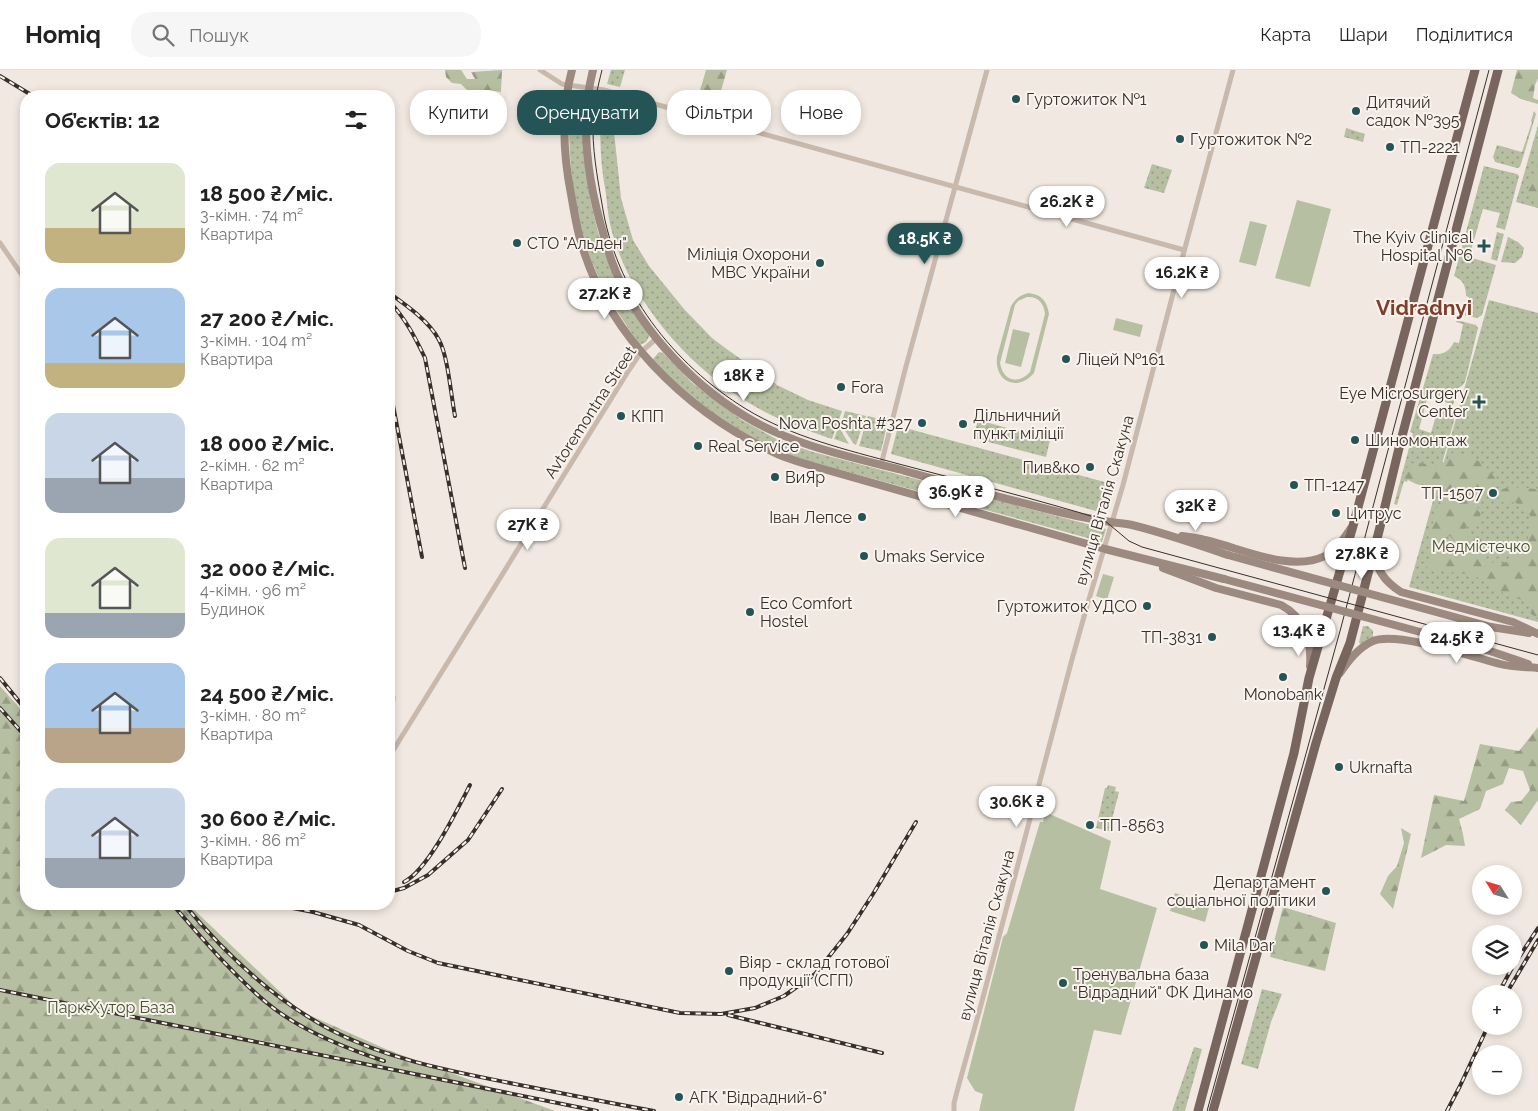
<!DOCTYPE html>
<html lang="uk">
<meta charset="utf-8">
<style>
:root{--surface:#fff;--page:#f6f6f6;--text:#222;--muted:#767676;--line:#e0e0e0;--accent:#245456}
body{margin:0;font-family:Raleway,sans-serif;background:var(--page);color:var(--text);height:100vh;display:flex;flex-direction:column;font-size:19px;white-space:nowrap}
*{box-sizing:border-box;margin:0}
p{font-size:16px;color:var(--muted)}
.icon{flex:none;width:28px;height:28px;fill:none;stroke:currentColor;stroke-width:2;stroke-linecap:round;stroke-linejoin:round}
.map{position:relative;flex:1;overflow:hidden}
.sheet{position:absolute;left:20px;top:20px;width:375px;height:820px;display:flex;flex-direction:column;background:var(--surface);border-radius:20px;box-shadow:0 2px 8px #0003}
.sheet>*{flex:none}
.guide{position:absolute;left:410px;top:20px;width:475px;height:45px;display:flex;gap:10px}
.needle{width:32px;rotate:307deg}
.tools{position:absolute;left:1472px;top:795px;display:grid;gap:10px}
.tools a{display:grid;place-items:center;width:50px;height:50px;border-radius:50%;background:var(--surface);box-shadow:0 2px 8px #0003;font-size:25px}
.price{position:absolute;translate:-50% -42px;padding:0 11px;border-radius:18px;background:#fff;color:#222;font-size:16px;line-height:32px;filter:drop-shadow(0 1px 2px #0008)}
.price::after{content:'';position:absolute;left:50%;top:30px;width:15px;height:11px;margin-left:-8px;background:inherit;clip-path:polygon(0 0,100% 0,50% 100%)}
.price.active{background:var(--accent);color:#fff}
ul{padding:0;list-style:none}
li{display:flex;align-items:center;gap:15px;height:125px;padding:0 25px}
li span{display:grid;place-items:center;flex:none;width:140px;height:100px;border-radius:15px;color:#555}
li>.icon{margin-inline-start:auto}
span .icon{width:60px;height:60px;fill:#fffc;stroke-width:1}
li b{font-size:21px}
h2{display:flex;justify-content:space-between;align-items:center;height:60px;padding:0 25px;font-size:21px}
.chip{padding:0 18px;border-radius:20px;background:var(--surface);box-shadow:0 2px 8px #0003;font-size:18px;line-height:45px}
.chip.active{background:var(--accent);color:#fff}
header{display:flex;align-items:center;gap:30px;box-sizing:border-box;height:70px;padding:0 25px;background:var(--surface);border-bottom:1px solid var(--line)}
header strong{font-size:24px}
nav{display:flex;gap:28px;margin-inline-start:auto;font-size:18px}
.search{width:350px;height:45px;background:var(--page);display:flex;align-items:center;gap:12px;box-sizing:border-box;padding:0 18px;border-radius:20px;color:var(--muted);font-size:19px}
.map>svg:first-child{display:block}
.green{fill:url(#green-dots)}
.forest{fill:url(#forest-firs)}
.pitch{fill:#b6bfa1;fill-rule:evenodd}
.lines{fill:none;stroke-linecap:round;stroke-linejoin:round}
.street{stroke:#c9b9ad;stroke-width:5}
.secondary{stroke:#9c897f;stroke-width:8}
.primary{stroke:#78665e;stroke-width:9}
.tram{stroke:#382f2b;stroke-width:1}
.rail-casing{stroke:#382f2b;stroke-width:4}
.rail{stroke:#f9f3ed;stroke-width:2;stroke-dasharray:5.5;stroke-linecap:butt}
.secondary-bridge{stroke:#9c897f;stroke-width:8}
.poi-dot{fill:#245456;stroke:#f9f3ed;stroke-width:2}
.labels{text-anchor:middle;stroke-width:4;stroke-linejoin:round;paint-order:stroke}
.poi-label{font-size:16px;fill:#382f2b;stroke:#f9f3ed;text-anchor:start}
.street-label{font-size:16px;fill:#382f2b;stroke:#f9f3ed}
.park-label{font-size:16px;fill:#485431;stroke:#f9f3ed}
.district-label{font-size:21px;font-weight:bold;fill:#7f3d2b;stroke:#f9f3ed}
</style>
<header>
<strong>Homiq</strong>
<div class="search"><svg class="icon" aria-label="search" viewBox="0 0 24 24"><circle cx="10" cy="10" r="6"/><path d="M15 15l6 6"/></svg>Пошук</div>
<nav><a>Карта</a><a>Шари</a><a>Поділитися</a></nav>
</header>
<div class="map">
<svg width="1538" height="1041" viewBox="0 0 1538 1041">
<defs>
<pattern id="green-dots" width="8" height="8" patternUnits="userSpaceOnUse" patternTransform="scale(1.25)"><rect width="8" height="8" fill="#b6bfa1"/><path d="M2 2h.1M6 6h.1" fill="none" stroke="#959c83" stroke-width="1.8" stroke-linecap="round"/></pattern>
<pattern id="forest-firs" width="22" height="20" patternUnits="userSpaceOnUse" patternTransform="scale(1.25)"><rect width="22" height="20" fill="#b6bfa1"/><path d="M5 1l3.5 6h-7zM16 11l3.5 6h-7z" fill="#959c83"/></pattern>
</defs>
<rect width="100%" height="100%" fill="#f1e9e1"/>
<g class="green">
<path d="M611,0H625L620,17L607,14Z"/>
<path d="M604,26L617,30L613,52L621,128L633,170L649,196L684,239L712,268L728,280L777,315L808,330L842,341L832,369C804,359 775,349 749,333C686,295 627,227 610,154C608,144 607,134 606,124C600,92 598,59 604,26Z"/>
<path d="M573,29L581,31L584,34L585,95L591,133L598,162L610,195L650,265L646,272L640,275C625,253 609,231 598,206C573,153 568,90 569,33Z"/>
<path d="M1534,41L1536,44L1520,97L1517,98L1495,92L1493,87L1497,75L1522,82L1532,52L1531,51Z"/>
<path d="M1538,55V138L1516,132Z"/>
<path d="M1346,58L1365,64L1363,72L1344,67Z"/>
<path d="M1152,94L1172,100L1164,123L1144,118Z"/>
<path d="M1484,96L1517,104L1519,106L1505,160L1496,157L1500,143L1483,139L1469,187L1496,195L1482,245L1477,248L1458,244V242L1465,243L1469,227L1466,226C1466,216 1463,210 1454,206Z"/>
<path d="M1497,162L1504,164L1497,191L1491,189Z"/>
<path d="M1508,167L1518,172L1524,178L1522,187L1515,193L1501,192Z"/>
<path d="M1489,230L1538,243V552L1409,517Z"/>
<path d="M1456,250L1476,255L1478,258L1465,312L1462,316L1458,318L1453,335L1428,326L1419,359L1431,363L1438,338L1451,341V343L1454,347V351L1435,419L1430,418V414L1408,409L1407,412L1404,411L1397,435L1394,434L1413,363L1410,362L1433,284C1443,285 1450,281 1454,272L1459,273L1463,254L1456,252Z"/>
<path d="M659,282L663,283L692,313L742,350L778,370L813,382L1106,459L1102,472L809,391C797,387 784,384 773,379C728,358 690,328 655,294L653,289Z"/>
<path d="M845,341L866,346L856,375L854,374L841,355Z"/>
<path d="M868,346L888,351L881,381L859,376Z"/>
<path d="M978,350L1050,370L1046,387L973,368Z"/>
<path d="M898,356L1112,414L1103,443L891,384Z"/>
<path d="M838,358L840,359L849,374L834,369Z"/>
<path d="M1363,556H1368L1373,561V568L1360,574L1359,572Z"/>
<path d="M389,620C401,625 394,635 389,643Z"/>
<path d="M1108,715L1116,717L1115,721L1119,722L1109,761L1096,758L1105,718H1107Z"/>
<path d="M1262,919L1282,924L1271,952L1258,999L1241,994Z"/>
<path d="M1194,977L1202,979L1185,1041H1172Z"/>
</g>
<g class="forest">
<path d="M445,0H461L467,9H475L471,2L502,0L501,22L487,20L469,22L461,14L452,13L446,7Z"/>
<path d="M706,0H727L718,31L698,27Z"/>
<path d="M1517,0H1538V8L1535,15L1533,28L1538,30V34L1521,29L1511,23Z"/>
<path d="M1536,71H1538V130H1534L1527,123L1536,98L1537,85L1533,78Z"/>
<path d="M1454,382C1475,389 1481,388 1495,408L1493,413L1478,436L1477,440L1481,443L1478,452L1466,457L1465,461L1468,467L1482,469L1488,474L1486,488C1500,502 1521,487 1527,471C1530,464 1530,454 1531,447L1526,440L1515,432L1508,433L1501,432L1498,426C1500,422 1500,421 1503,419C1509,416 1532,418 1538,420V548L1531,544L1529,534L1517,528L1496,520L1474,505L1427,499L1429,488L1436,484L1451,485L1456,484L1458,480L1456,473L1450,466L1444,467L1434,472L1429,466L1440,428L1436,419L1416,414L1404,408C1408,382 1424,398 1439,394C1446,393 1449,386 1454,382Z"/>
<path d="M0,616L26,645V834H188L300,941L388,980L555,1041H0Z"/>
<path d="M1538,657V730L1521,755L1505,740L1511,732L1521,731L1530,720L1523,701L1509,698L1503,714L1486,721L1480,739L1459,749L1463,764L1465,776L1446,775L1421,788L1434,725L1464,731L1480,674L1519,681Z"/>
<path d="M1401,758L1411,764L1393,839L1380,824L1388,806L1397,796L1404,773Z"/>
<path d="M1283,837L1336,853L1325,901L1270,887Z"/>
</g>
<g class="pitch">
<path d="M1297,130L1331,139L1310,217L1275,208Z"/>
<path d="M1250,151L1267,155L1256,196L1239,192Z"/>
<path d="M1029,223C1042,225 1047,231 1049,244L1034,303C1018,322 994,312 997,287L1011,236C1016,228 1020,225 1029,223ZM1027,227C1038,226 1044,233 1045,244L1030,302C1018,315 1003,311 1000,293L1015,235L1018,231Z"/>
<path d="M1116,248L1143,255L1140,267L1113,260Z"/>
<path d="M1013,259L1030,263L1021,297L1005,293Z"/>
<path d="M1103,504L1114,507L1107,530L1096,526Z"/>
<path d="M1045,742L1111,771L1100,819L1157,838L1121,965L1094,960L1074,1041H979L983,1024L975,1021L967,1008L1003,867L1007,863L1040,752H1043Z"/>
<path d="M1175,823L1210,834L1205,852L1170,841Z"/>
</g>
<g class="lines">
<g class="street">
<path d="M540,0L562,14L568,15L604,20L1184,180"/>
<path d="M0,173L26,211"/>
<path d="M881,395L905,300L987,0"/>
<path d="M389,687L629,300L641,282L657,268"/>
<path d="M954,1041V1033L959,1014L981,935L1071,593L1087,536L1123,415L1182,189L1233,0"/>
</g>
<g class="secondary">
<path d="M572,0C561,40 563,83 571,124C574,140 576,156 581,172C607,264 686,341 771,381C784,388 799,392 813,396L1105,479L1224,509"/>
<path d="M593,0C579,54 588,113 604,166C607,175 609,184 612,192C635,254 688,311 743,345C789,374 847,386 898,399C948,413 997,427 1047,439C1066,444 1086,448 1105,451C1114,453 1124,453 1132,455C1165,463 1196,474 1228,485"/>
<path d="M1182,466C1190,467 1198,468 1205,470C1241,478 1290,503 1325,486C1337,480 1344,468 1351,458"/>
<path d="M1376,480C1374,499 1387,513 1401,522L1513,552L1538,564"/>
<path d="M1163,498L1216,518L1281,535C1304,547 1312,571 1310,596"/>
<path d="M1491,557L1529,563"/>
<path d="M1487,580L1528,594"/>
<path d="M1340,603C1349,590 1358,578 1373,571C1397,561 1473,587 1500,594C1512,597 1526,597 1538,598"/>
</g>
<g class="primary">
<path d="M1198,1041L1294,683L1309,608L1353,456L1475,0"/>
<path d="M1213,1041L1316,673L1336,608L1350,573L1379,461L1400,374L1498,0"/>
</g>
<g class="tram">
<path d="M602,0C598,16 594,33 593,49C592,78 597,106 602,134C615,220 673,294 746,339C792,367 847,380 899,394C967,412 1036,429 1104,450L1129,471L1142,477L1538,585"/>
<path d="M1207,1041L1340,561L1489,0"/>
</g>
<g class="rail-casing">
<g id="rail">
<path d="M0,6L33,26"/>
<path d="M389,223C406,235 429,251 439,270C448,286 451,326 455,346"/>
<path d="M389,231C405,248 415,267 425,288L465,498"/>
<path d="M389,314L422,487"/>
<path d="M0,608L26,640"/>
<path d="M0,638L26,667"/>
<path d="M404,812C428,800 457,740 470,715"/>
<path d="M389,822L404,818L428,805L468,770L502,719"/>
<path d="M172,834C202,868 232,904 267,933C299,960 345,978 384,991"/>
<path d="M184,834C225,884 272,928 329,959C384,988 445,1000 505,1012C555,1022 604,1032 654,1041"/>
<path d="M272,834L313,842L359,855L408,881L438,893L680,943L721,944L755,938L784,926L815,904L847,864L873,824L916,752"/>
<path d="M298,834H332"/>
<path d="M1514,895L1538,858"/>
<path d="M0,920L597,1041"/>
<path d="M1498,924L1513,896"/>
<path d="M1506,924L1538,870"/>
<path d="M728,945L882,983"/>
<path d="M1447,1041L1460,1016L1488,956"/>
</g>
</g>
<use href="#rail" class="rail"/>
<g class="secondary-bridge">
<path d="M1228,485L1491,557"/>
<path d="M1224,509L1487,580"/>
</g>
</g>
<g class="poi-dot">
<circle cx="1016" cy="29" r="5"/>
<circle cx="1356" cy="41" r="5"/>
<circle cx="1180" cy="69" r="5"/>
<circle cx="1390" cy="77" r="5"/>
<circle cx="517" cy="173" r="5"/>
<path d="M1481.5 168.5h5v5h5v5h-5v5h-5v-5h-5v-5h5z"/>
<circle cx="820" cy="193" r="5"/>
<circle cx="1066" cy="289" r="5"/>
<circle cx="841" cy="317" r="5"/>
<path d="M1476.5 324.5h5v5h5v5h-5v5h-5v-5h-5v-5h5z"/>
<circle cx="621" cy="346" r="5"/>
<circle cx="922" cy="353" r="5"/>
<circle cx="963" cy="354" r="5"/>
<circle cx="1355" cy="370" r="5"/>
<circle cx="698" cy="376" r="5"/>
<circle cx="1090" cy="397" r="5"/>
<circle cx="775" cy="407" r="5"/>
<circle cx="1294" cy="415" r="5"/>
<circle cx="1493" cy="423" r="5"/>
<circle cx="1336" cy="443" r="5"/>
<circle cx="862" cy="447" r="5"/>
<circle cx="864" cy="486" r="5"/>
<circle cx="1147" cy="536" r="5"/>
<circle cx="750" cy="542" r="5"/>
<circle cx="1212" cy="567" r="5"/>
<circle cx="1283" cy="607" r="5"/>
<circle cx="1339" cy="697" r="5"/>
<circle cx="1090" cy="755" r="5"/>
<circle cx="1326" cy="821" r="5"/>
<circle cx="1204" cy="875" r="5"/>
<circle cx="729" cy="901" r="5"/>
<circle cx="1063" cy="913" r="5"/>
<circle cx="679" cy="1027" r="5"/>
</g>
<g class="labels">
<g class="poi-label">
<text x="1026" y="35">Гуртожиток №1</text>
<text x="1366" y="38">Дитячий<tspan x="1366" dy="18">садок №395</tspan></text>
<text x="1190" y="75">Гуртожиток №2</text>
<text x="1400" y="83">ТП-2221</text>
<text x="1473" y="173" text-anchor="end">The Kyiv Clinical<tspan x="1473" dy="18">Hospital №6</tspan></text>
<text x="527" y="179">СТО "Альден"</text>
<text x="810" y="190" text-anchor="end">Міліція Охорони<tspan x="810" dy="18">МВС України</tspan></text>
<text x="1076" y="295">Ліцей №161</text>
<text x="851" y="323">Fora</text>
<text x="1468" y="329" text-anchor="end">Eye Microsurgery<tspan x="1468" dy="18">Center</tspan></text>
<text x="973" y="351">Дільничний<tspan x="973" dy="18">пункт міліції</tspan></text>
<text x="631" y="352">КПП</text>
<text x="912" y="359" text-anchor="end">Nova Poshta #327</text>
<text x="1365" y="376">Шиномонтаж</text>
<text x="708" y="382">Real Service</text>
<text x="1080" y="403" text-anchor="end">Пив&amp;ко</text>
<text x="785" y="413">ВиЯр</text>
<text x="1304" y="421">ТП-1247</text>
<text x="1483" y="429" text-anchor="end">ТП-1507</text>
<text x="1346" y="449">Цитрус</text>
<text x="852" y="453" text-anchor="end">Іван Лепсе</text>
<text x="874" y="492">Umaks Service</text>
<text x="760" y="539">Eco Comfort<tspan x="760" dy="18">Hostel</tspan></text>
<text x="1137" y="542" text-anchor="end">Гуртожиток УДСО</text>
<text x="1202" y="573" text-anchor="end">ТП-3831</text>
<text x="1283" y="630" text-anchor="middle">Monobank</text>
<text x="1349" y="703">Ukrnafta</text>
<text x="1100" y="761">ТП-8563</text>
<text x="1316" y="818" text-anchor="end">Департамент<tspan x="1316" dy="18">соціальної політики</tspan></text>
<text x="1214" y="881">Mila Dar</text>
<text x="739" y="898">Віяр - склад готової<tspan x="739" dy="18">продукції (СГП)</tspan></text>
<text x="1073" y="910">Тренувальна база<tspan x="1073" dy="18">"Відрадний" ФК Динамо</tspan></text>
<text x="689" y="1033">АГК "Відрадний-6"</text>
</g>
<g class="street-label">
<text transform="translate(590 342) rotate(-57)" y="6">Avtoremontna Street</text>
<text transform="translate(1104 430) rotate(-74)" y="6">вулиця Віталія Скакуна</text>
<text transform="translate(986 865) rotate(-75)" y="6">вулиця Віталія Скакуна</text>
</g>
<g class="park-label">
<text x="1481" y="482">Медмістечко</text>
<text x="111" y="943">Парк Хутор База</text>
</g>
<g class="district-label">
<text x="1424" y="245">Vidradnyi</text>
</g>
</g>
</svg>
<div class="tools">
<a><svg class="needle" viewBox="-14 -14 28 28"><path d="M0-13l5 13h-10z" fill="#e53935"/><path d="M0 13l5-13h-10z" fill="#767676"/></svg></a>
<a><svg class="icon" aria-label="layers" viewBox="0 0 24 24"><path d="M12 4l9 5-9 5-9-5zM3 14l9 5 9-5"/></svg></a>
<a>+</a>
<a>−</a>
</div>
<b class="price" style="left:1067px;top:158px">26.2K ₴</b>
<b class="price active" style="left:925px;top:195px">18.5K ₴</b>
<b class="price" style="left:1182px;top:229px">16.2K ₴</b>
<b class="price" style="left:605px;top:250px">27.2K ₴</b>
<b class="price" style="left:744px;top:332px">18K ₴</b>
<b class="price" style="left:956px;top:448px">36.9K ₴</b>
<b class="price" style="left:1196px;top:462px">32K ₴</b>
<b class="price" style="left:528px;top:481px">27K ₴</b>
<b class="price" style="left:1362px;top:510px">27.8K ₴</b>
<b class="price" style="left:1299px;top:587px">13.4K ₴</b>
<b class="price" style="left:1457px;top:594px">24.5K ₴</b>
<b class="price" style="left:1017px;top:758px">30.6K ₴</b>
<div class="guide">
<a class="chip">Купити</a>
<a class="chip active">Орендувати</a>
<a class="chip">Фільтри</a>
<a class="chip">Нове</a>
</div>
<section class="sheet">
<h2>Об’єктів: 12<svg class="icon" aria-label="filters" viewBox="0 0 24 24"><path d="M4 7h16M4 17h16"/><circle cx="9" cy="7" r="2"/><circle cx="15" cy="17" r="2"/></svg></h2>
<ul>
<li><span style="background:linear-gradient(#dfe7d0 65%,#c2b280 0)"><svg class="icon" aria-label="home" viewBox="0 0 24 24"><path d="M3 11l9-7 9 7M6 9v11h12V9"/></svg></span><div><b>18 500 ₴/міс.</b><p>3-кімн. · 74 m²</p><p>Квартира</p></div></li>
<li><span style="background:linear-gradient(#a9c7e8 75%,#c2b280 0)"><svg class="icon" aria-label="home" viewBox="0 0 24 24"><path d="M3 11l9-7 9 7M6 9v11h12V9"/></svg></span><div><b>27 200 ₴/міс.</b><p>3-кімн. · 104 m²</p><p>Квартира</p></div></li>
<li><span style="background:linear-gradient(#c9d6e8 65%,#9aa5b1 0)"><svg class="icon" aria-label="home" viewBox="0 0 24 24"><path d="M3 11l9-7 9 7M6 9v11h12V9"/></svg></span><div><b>18 000 ₴/міс.</b><p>2-кімн. · 62 m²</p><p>Квартира</p></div></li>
<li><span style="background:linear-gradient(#dfe7d0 75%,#9aa5b1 0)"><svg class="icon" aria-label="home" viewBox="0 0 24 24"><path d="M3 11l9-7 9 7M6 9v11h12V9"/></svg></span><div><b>32 000 ₴/міс.</b><p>4-кімн. · 96 m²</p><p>Будинок</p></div></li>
<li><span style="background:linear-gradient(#a9c7e8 65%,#b9a48a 0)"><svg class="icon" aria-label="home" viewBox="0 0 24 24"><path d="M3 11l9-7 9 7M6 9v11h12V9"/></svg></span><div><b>24 500 ₴/міс.</b><p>3-кімн. · 80 m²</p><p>Квартира</p></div></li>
<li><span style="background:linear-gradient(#c9d6e8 70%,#9aa5b1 0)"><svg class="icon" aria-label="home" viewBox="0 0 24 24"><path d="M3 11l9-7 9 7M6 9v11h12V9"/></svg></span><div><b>30 600 ₴/міс.</b><p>3-кімн. · 86 m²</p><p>Квартира</p></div></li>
</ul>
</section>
</div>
